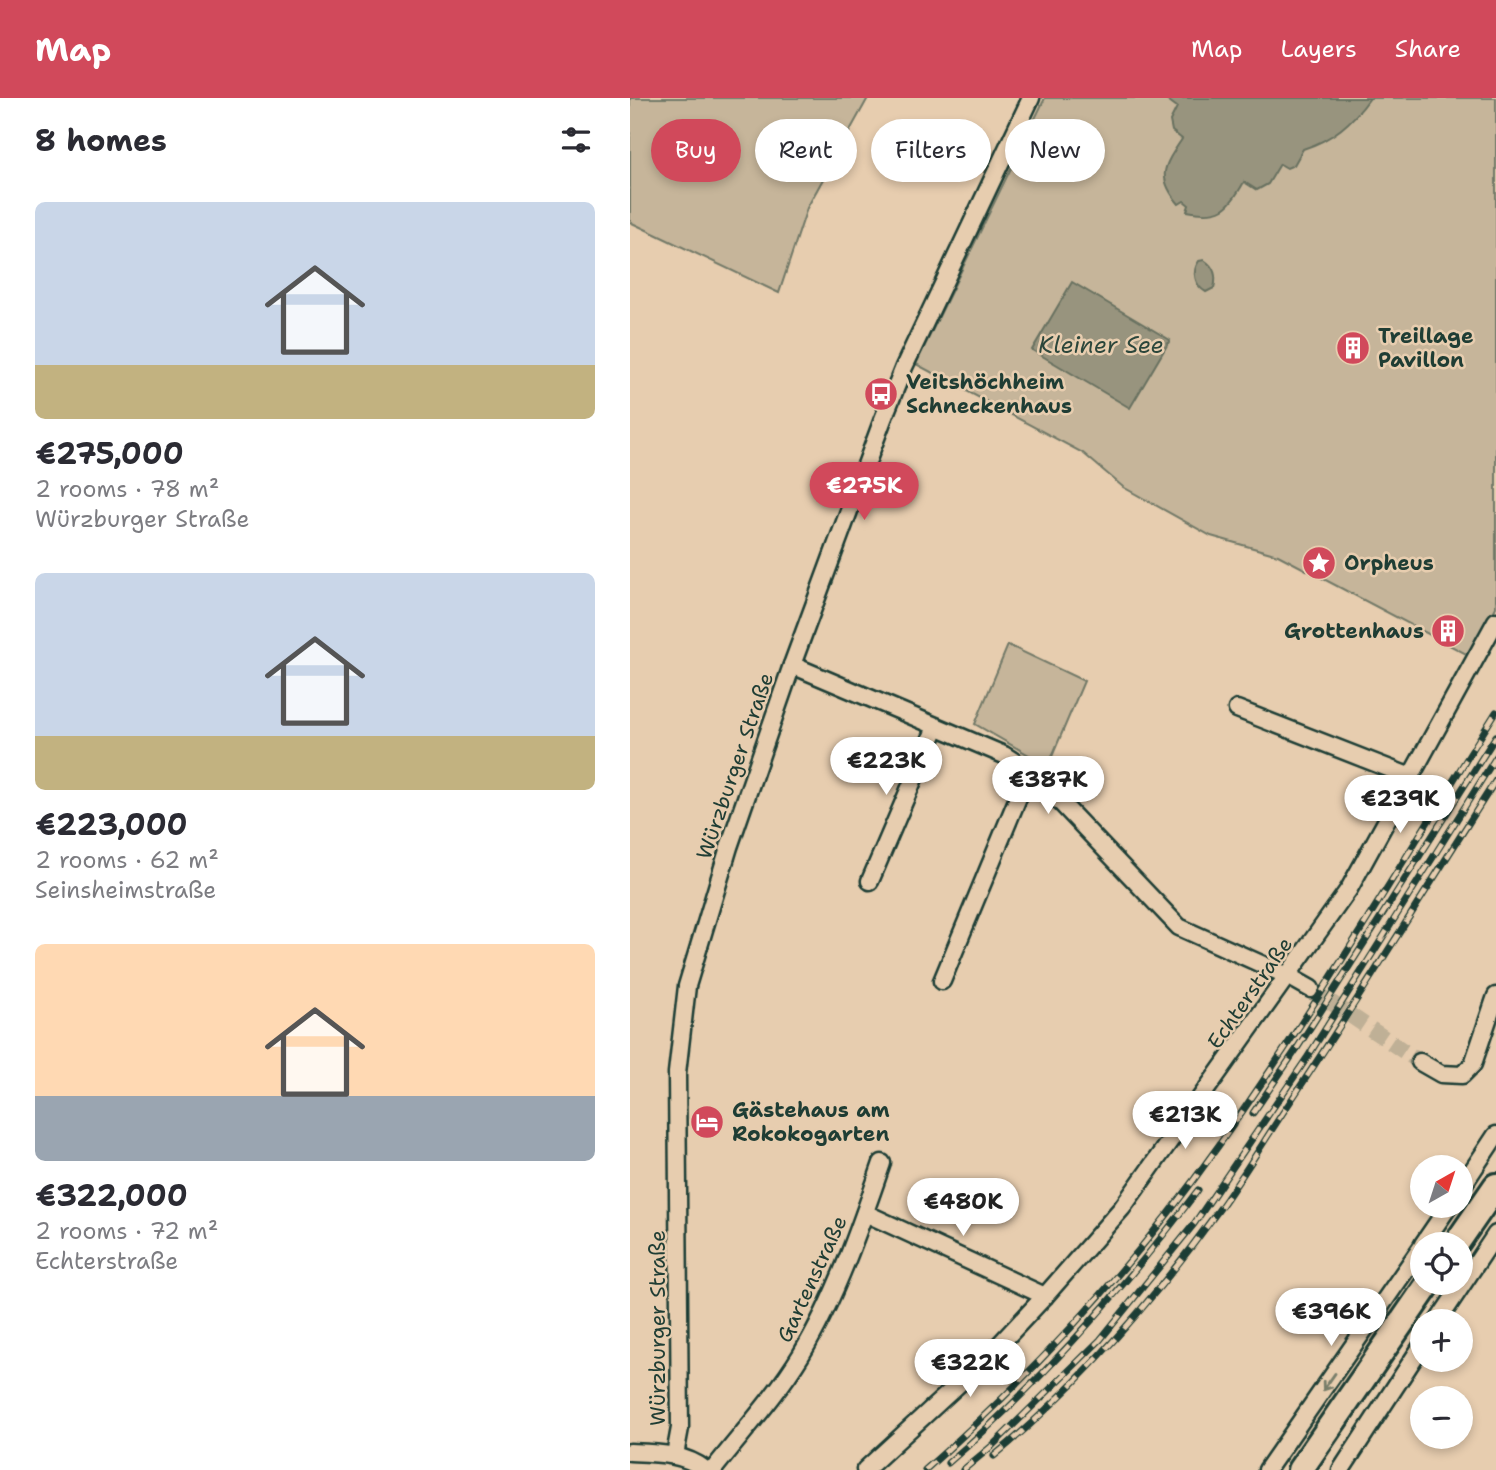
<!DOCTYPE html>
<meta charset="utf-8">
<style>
:root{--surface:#fff;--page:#f2f2f3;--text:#2b2b33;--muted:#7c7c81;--accent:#d1495b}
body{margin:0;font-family:"Shantell Sans",sans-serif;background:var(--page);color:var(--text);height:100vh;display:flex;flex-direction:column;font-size:26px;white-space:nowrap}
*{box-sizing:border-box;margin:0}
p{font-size:23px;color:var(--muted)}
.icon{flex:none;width:38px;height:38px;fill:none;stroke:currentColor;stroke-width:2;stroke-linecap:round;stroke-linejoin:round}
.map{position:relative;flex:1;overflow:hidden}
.drawer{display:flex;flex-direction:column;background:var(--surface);width:630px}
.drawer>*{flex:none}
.top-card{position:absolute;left:21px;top:21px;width:665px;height:63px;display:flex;gap:14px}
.needle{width:46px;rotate:39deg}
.tools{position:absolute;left:780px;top:1057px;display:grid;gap:14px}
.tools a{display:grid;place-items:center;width:63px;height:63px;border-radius:50%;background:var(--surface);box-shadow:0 4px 10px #0003;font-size:35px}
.price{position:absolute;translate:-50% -60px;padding:0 16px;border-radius:24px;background:#fff;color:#222;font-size:23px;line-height:46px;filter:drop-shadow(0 2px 4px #0008)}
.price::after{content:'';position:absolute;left:50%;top:42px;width:21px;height:16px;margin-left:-10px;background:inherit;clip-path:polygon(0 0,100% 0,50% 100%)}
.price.selected{background:var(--accent);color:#fff}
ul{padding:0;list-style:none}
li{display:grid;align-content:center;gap:14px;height:371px;padding:0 35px}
li span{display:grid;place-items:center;height:217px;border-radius:10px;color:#555}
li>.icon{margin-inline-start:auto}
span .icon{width:126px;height:126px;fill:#fffc;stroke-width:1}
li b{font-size:30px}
h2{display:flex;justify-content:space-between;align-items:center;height:84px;padding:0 35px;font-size:30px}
.chip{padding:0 24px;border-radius:32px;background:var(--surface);box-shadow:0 4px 10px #0003;font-size:24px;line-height:63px}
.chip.selected{background:var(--accent);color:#fff}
header{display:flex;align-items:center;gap:42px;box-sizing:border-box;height:98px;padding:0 35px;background:var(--accent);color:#fff}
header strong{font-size:33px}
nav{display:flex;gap:38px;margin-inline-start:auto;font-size:24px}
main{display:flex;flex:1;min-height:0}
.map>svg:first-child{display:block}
.green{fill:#c6b59a;stroke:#727967;stroke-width:2}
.water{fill:#98947e;stroke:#687160;stroke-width:2}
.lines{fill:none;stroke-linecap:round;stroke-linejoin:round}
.minor-tunnel{stroke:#bfb096;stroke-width:16;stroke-dasharray:16 8;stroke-linecap:butt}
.minor-casing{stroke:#1f3d34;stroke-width:21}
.primary-casing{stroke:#1f3d34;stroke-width:30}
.minor{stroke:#e7cdaf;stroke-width:16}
.primary{stroke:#e7cdaf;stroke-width:24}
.rail-casing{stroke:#1f3d34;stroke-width:7}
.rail{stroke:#e7cdaf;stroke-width:4.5;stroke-dasharray:13;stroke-linecap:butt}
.oneway{stroke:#797e6b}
.labels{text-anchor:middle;stroke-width:5;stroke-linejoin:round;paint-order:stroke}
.poi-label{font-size:21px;font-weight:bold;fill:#1f3d34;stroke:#e7cdaf;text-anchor:start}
.street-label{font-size:21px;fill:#1f3d34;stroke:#e7cdaf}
.water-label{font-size:23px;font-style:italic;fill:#2b463b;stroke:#e7cdaf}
</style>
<header>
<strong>Map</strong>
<nav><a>Map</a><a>Layers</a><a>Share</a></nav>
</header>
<main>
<section class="drawer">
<h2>8 homes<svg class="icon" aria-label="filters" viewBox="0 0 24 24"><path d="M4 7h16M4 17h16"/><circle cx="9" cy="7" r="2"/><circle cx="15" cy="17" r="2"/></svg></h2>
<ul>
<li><span style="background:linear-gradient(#c9d6e8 75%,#c2b280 0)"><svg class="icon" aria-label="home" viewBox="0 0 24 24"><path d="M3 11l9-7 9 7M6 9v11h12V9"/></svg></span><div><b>€275,000</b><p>2 rooms · 78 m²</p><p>Würzburger Straße</p></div></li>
<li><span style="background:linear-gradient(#c9d6e8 75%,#c2b280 0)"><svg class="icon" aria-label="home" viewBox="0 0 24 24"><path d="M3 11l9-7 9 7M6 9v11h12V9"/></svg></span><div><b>€223,000</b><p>2 rooms · 62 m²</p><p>Seinsheimstraße</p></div></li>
<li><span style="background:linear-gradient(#ffd9b3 70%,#9aa5b1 0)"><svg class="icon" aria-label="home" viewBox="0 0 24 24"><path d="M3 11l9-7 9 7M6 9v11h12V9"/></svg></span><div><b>€322,000</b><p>2 rooms · 72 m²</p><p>Echterstraße</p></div></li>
</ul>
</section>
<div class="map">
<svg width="866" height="1372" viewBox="0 0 866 1372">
<rect width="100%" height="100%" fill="#e7cdaf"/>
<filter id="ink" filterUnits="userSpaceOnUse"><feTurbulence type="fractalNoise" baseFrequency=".0143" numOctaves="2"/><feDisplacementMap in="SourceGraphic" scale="14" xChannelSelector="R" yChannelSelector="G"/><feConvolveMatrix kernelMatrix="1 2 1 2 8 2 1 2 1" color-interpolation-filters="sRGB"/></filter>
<g filter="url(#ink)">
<g class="green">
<path d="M0,0H238L177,110L149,195L0,124Z"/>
<path d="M415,0H866V509L840,558L648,457L581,438L493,389L453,355L286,266Z"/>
<path d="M378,547L454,583L418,668L345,626Z"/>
</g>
<g class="water">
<path d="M535,0H740C722,25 702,42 673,51L664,67L657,70L650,66L638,86L627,92L614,84C599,111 590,120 557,113L559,107L554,103L549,106C525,78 535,67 552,41L542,33L540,23L547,9Z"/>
<path d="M574,162C585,169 587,179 584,190L576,194C565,188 561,174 569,163Z"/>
<path d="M442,184L540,242L500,310L402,252Z"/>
</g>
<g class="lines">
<path class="minor-tunnel" d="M681,891L790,964"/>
<g class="minor-casing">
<g id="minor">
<path d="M162,567L374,657L399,673L416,689L549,829L658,878L681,891"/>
<path d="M607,611L781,679"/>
<path d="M240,783L306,629"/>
<path d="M312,883L399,673"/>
<path d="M790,964L811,976L832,977L843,966L866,898"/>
<path d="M831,1090L866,1037"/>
<path d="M235,1115L415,1198"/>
<path d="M793,1146L819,1108"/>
<path d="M808,1223L866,1136"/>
<path d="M0,1354C27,1355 54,1355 76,1372"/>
<path d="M45,1357L50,1330L47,975L57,888L99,749L162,567L253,321L274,269L401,0"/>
<path d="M83,1372C112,1335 146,1298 171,1257C206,1199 230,1129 252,1065"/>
<path d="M235,1372L358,1259L415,1198L492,1110L719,791L866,523"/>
<path d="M637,1372L793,1147"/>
<path d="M711,1372L793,1246"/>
</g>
</g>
<g class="primary-casing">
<g id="primary">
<path d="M826,1146L866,1088"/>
<path d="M670,1372L799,1185"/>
</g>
</g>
<use href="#minor" class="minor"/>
<use href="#primary" class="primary"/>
<g class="rail-casing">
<g id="rail">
<path d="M623,1015L666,952L866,638"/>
<path d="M364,1358C449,1287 523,1203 588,1113C611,1081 631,1048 652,1016C726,906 795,793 866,682"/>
<path d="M318,1365C412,1284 494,1190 568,1092"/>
<path d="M295,1372C404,1276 505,1166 589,1047C688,907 775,759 866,614"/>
<path d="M333,1372L362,1348L470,1242L564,1126L677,960L866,659"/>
</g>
</g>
<use href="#rail" class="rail"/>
</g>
<defs><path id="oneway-shaft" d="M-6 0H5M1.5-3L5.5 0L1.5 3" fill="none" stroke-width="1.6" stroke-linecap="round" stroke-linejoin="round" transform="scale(1.75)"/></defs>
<use class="oneway" href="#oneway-shaft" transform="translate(699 1284) rotate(125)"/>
</g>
<defs>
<g id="building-disc" transform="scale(1.75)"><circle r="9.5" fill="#d1495b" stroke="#e7cdaf"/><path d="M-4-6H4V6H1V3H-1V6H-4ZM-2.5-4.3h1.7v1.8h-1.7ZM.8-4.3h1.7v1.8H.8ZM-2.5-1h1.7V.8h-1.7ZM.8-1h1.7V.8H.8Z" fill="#fff"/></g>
<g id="bus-disc" transform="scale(1.75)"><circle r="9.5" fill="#d1495b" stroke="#e7cdaf"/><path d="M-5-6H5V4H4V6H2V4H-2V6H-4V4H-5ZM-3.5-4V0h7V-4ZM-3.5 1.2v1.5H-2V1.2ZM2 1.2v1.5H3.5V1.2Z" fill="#fff"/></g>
<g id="sight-disc" transform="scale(1.75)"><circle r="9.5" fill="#d1495b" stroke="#e7cdaf"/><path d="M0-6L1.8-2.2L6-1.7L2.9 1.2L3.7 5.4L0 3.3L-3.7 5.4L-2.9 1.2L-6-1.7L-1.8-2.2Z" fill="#fff"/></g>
<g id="hotel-disc" transform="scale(1.75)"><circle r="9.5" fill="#d1495b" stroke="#e7cdaf"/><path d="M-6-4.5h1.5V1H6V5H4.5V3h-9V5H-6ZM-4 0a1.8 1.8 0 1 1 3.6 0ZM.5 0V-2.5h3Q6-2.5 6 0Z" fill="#fff"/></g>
</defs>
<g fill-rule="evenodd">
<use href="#building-disc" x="723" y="250"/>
<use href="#bus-disc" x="251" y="296"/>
<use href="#sight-disc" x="689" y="465"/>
<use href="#building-disc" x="818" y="533"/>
<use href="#hotel-disc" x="77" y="1024"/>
</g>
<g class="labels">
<g class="poi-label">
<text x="748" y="245">Treillage<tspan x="748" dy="24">Pavillon</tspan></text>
<text x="276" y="291">Veitshöchheim<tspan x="276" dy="24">Schneckenhaus</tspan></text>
<text x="714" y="472">Orpheus</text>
<text x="794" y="540" text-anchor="end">Grottenhaus</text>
<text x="102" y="1019">Gästehaus am<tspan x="102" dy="24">Rokokogarten</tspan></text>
</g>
<g class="street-label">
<text transform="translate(105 668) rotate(-71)" y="7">Würzburger Straße</text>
<text transform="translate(620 895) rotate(-55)" y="7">Echterstraße</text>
<text transform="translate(182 1181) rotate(-65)" y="7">Gartenstraße</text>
<text transform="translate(28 1230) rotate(-90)" y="7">Würzburger Straße</text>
</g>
<g class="water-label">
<text x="471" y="255">Kleiner See</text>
</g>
</g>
</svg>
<div class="tools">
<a><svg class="needle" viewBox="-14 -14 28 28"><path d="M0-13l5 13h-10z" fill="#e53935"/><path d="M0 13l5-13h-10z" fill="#7c7c81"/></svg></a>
<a><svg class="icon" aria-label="locate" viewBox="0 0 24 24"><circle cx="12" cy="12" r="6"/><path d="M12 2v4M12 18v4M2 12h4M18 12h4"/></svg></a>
<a>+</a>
<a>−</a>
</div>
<b class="price selected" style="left:234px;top:424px">€275K</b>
<b class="price" style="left:256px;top:699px">€223K</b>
<b class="price" style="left:418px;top:718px">€387K</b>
<b class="price" style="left:770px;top:737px">€239K</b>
<b class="price" style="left:555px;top:1053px">€213K</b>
<b class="price" style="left:333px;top:1140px">€480K</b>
<b class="price" style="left:701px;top:1250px">€396K</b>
<b class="price" style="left:340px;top:1301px">€322K</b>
<div class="top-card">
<a class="chip selected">Buy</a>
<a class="chip">Rent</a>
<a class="chip">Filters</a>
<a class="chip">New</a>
</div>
</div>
</main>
